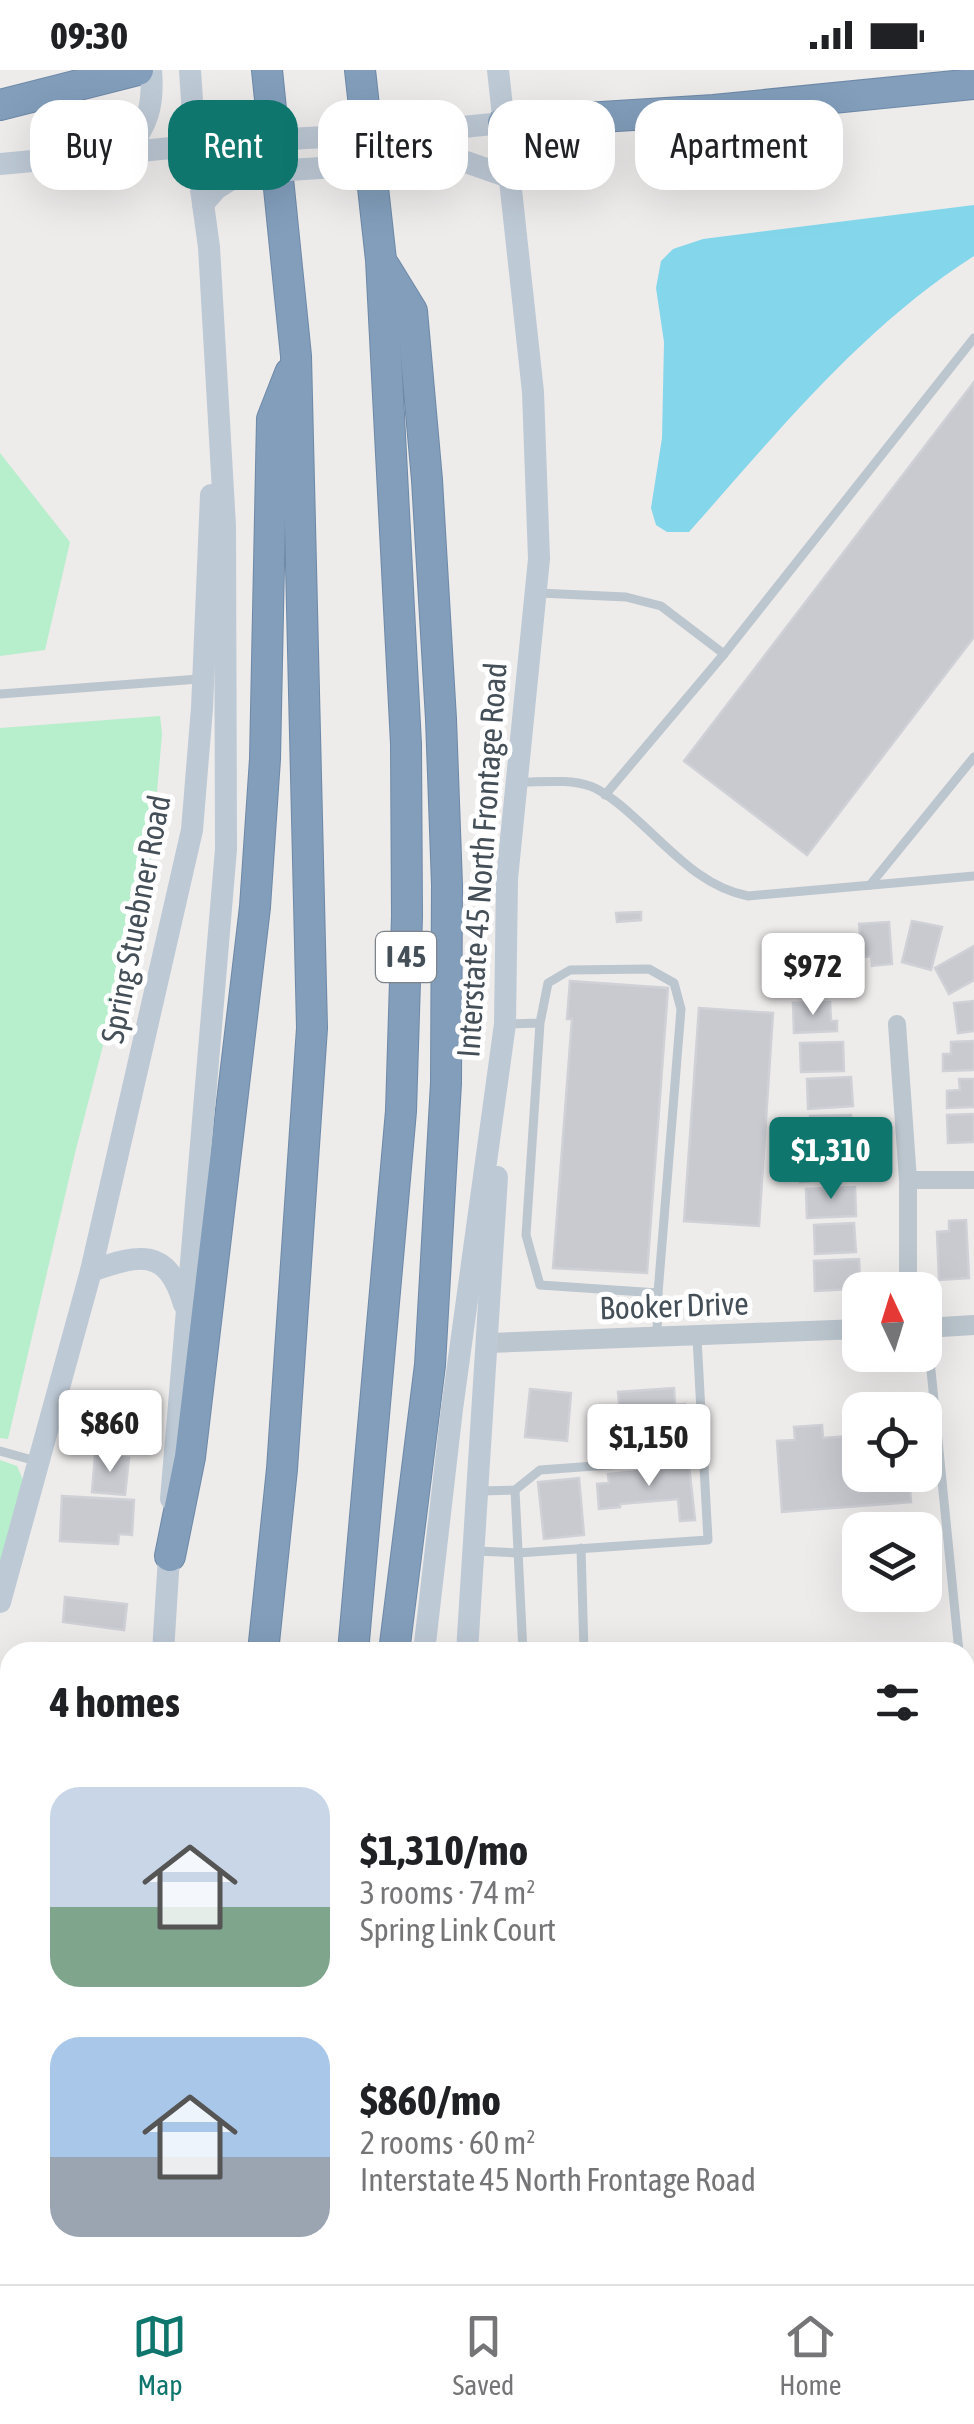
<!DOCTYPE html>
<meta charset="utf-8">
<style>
:root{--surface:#fff;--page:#f6f6f6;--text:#202124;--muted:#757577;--line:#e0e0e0;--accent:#0f766e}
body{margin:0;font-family:"Asap Condensed",sans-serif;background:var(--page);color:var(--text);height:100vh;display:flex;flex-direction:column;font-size:38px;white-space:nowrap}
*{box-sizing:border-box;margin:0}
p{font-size:32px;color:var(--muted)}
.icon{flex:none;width:55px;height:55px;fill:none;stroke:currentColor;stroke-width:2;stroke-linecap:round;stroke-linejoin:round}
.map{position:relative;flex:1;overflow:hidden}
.details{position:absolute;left:0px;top:1572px;width:975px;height:642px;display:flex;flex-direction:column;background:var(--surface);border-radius:30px 30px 0 0;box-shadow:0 10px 40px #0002}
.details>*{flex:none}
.hud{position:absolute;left:30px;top:30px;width:915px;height:90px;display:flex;gap:20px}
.needle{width:65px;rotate:356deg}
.tools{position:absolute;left:842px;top:1202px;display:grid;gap:20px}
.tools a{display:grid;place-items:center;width:100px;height:100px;border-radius:20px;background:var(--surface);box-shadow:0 10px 40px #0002;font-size:50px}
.price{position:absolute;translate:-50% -85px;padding:0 22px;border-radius:10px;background:#fff;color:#222;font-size:32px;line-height:65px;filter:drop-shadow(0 2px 5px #0008)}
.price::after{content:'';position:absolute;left:50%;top:60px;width:30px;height:22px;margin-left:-15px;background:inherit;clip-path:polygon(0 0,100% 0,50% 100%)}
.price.selected{background:var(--accent);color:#fff}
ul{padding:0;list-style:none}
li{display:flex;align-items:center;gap:30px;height:250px;padding:0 50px}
li span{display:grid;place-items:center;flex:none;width:280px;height:200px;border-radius:30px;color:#555}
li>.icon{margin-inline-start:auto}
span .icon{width:120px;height:120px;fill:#fffc;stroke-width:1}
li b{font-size:42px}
h2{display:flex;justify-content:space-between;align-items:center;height:120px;padding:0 50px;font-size:42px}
.pill{padding:0 35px;border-radius:30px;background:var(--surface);box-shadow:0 10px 40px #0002;font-size:35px;line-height:90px}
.pill.selected{background:var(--accent);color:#fff}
.status{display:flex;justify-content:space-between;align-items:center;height:70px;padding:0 50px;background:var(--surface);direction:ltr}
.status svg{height:28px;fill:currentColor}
.tabs{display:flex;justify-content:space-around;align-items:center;height:140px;border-top:2px solid var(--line);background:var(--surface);font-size:28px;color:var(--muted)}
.tabs a{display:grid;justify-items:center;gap:5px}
.tabs .selected{color:var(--accent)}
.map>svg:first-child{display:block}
.green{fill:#b7eecc}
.water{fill:#84d6eb}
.building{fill:#c8cad0;stroke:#cfd1d7;stroke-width:2.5}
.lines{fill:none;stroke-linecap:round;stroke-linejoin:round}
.motorway-casing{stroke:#6d89a7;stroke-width:32}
.service{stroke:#bcc6ce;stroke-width:9}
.minor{stroke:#bcc6ce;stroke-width:18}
.tertiary{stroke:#bcc6ce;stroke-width:20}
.secondary{stroke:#bdc9d5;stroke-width:22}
.motorway{stroke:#829ebb;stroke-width:30}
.secondary-bridge{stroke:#bdc9d5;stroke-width:22}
.labels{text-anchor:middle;stroke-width:10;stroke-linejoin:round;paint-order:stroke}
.shield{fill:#fff;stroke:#7c848a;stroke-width:2.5}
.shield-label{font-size:30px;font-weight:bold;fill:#444f58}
.street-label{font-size:32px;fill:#444f58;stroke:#fff}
</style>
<div class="status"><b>09:30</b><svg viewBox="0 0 49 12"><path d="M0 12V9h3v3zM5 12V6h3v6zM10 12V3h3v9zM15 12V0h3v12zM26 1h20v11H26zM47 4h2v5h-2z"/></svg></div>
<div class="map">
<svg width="974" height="2214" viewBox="0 0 974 2214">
<rect width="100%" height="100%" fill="#eeebeb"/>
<g class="green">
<path d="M0,383L70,472L45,580L0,586Z"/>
<path d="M160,646L162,664L151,791L75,1083L8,1369L0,1368V658Z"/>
<path d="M0,1390L17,1396L23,1410L0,1499Z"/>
</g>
<path class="water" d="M974,135V186C861,258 777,363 689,462H667L656,455L651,438L662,368L664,272L656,218L661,191L673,179L703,169Z"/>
<g class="building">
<path d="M974,312V567L807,785L684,691Z"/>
<path d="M641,842V850L617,852L616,843Z"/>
<path d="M912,851L942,857L931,900L902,892Z"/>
<path d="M889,852L892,894L872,896L871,886L862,887L859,854Z"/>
<path d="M810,868L855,899L839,923L793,893Z"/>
<path d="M974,876V910L949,924L935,898Z"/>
<path d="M570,911L668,918L647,1203L553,1198L572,949H567Z"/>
<path d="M974,931V961L958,963L954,933Z"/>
<path d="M830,932L831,951H837V961L794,963L793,933Z"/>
<path d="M699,938L773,943L759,1156L684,1151Z"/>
<path d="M974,971V1000L943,1001V984H951V972Z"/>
<path d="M843,972L844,1001L801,1002L800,973Z"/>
<path d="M851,1007L853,1036L808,1039L807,1009Z"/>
<path d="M959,1009H974V1037L947,1038V1021L960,1020Z"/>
<path d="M974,1044V1072L948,1073L947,1045Z"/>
<path d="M851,1045L852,1074L811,1075L810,1046Z"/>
<path d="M854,1080L856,1108L800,1112L798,1084Z"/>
<path d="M855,1117L856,1146L807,1148L806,1119Z"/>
<path d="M966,1150L969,1208L939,1210L937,1162L949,1161V1151Z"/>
<path d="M854,1153L856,1182L815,1184L814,1155Z"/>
<path d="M859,1189L860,1208H850L851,1219L815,1221L814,1191Z"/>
<path d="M674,1318L675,1335L685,1334L686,1352L662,1354V1347L621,1350L618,1322Z"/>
<path d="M530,1319L571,1323L567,1371L525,1367Z"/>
<path d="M822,1355L823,1368L860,1365V1405H909L911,1432L782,1442L777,1371L795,1370L794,1357Z"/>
<path d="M95,1385L129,1388L125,1425L92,1422Z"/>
<path d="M689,1396L695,1450L680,1451L678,1429L620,1434V1437L599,1439L597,1414L609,1413L608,1404Z"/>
<path d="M579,1408L584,1465L544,1469L538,1412Z"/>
<path d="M62,1426L134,1430L132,1465L119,1464L118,1474L60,1471Z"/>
<path d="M65,1527L127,1534L124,1560L63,1552Z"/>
<path d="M974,1681V1720L965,1721V1682Z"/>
<path d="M965,1758H974V2181L965,2182Z"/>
<path d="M571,2205H592L591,2214H570Z"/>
</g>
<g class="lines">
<g class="motorway-casing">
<g id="motorway">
<path d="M0,35L138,0"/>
<path d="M503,53L714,40L974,14"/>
<path d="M385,197L412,241L427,410L441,649L447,815L446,1013L430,1295L394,1582"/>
<path d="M170,1486L190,1387L255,837L265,689L272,349L290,303"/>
<path d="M263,1582L282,1399L312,958L296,286L267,0"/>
<path d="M353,1582L401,1041L407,846L406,674L381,190L360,0"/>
<path d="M183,2214L184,2205"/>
<path d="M263,2214L264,2205"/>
</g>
</g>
<g class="service">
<path d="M539,523L626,527L661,536L724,584"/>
<path d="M0,624L199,609"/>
<path d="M520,712C542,712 569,709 590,716C606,722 622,736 635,748C670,779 701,817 748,826L974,806"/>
<path d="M605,725L724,584L974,268"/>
<path d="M870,815L974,687"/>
<path d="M508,954L540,953L548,913L570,900L649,899L674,913L681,939L658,1223L540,1215L526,1165L540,953"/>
<path d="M927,1260L959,1582"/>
<path d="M657,1265L658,1223"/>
<path d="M0,1381L36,1391"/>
<path d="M515,1420L523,1582"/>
<path d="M480,1421L515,1420L540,1400L704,1388"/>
<path d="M581,1478L584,1582"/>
<path d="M477,1481L518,1483L708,1470L697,1268"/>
<path d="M965,1651V1658"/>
<path d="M965,1750H974"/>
<path d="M965,2190L974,2191"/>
<path d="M850,2214L854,2205"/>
</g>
<g class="minor">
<path d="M897,954L908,1110V1220"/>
<path d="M908,1110H974"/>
</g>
<g class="tertiary">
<path d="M925,1258L974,1255"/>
<path d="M489,1273L860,1259"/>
</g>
<g class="secondary">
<path d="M412,62L503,53"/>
<path d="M125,83C148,56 154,35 151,0"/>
<path d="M415,92H466L509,107"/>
<path d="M0,94L236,72"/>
<path d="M203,134L216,119L241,103"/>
<path d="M91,1201C140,1184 167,1177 184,1234"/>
<path d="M171,1429L226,779L225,456L209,177L195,76L190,0"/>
<path d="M0,1532L91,1201L192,760L202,638L211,425"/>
<path d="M163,1582L170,1471"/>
<path d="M424,1582L452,1339L505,954L507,809L539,489L533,322L498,0"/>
<path d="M467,1582L497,1107"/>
<path d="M107,2214L109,2205"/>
<path d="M344,2214L345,2205"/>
<path d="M387,2214L388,2205"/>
</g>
<use href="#motorway" class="motorway"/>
<g class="secondary-bridge">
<path d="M236,72L412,62"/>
<path d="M241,103L415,92"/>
</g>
</g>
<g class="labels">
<rect class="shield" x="376" y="862" width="60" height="50" rx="8"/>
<g class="shield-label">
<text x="406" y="897">I 45</text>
</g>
<g class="street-label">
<text transform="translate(482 790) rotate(-86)" y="11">Interstate 45 North Frontage Road</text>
<text transform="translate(136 849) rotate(-79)" y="11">Spring Stuebner Road</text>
<text transform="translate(674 1236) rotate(-2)" y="11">Booker Drive</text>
</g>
</g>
</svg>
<div class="tools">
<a><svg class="needle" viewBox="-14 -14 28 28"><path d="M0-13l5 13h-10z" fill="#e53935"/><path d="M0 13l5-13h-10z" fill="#757577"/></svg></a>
<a><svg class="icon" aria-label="locate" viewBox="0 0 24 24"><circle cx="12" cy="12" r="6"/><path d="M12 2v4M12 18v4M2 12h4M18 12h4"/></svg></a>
<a><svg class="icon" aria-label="layers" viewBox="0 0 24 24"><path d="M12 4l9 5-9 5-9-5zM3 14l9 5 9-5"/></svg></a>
</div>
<b class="price" style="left:813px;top:948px">$972</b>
<b class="price selected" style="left:831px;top:1132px">$1,310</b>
<b class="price" style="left:110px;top:1405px">$860</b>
<b class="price" style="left:649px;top:1419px">$1,150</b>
<div class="hud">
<a class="pill">Buy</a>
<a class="pill selected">Rent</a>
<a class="pill">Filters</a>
<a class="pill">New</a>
<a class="pill">Apartment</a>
</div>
<section class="details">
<h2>4 homes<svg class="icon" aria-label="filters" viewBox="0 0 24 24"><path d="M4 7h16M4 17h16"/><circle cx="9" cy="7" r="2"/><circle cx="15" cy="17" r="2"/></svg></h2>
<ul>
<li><span style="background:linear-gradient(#c9d6e8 60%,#7fa58c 0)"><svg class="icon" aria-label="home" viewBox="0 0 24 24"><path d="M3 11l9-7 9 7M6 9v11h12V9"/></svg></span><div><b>$1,310/mo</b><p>3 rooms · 74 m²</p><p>Spring Link Court</p></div></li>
<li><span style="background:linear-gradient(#a9c7e8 60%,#9aa5b1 0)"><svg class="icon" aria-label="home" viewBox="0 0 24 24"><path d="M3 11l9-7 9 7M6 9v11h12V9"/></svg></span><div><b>$860/mo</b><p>2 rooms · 60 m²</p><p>Interstate 45 North Frontage Road</p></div></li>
</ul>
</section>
</div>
<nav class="tabs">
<a class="selected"><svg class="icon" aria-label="map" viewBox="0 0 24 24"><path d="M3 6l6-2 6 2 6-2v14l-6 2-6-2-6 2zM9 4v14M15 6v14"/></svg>Map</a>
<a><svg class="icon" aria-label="saved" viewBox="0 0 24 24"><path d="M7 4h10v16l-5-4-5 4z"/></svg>Saved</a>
<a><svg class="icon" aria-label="home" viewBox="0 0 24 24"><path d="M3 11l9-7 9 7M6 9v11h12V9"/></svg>Home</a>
</nav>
